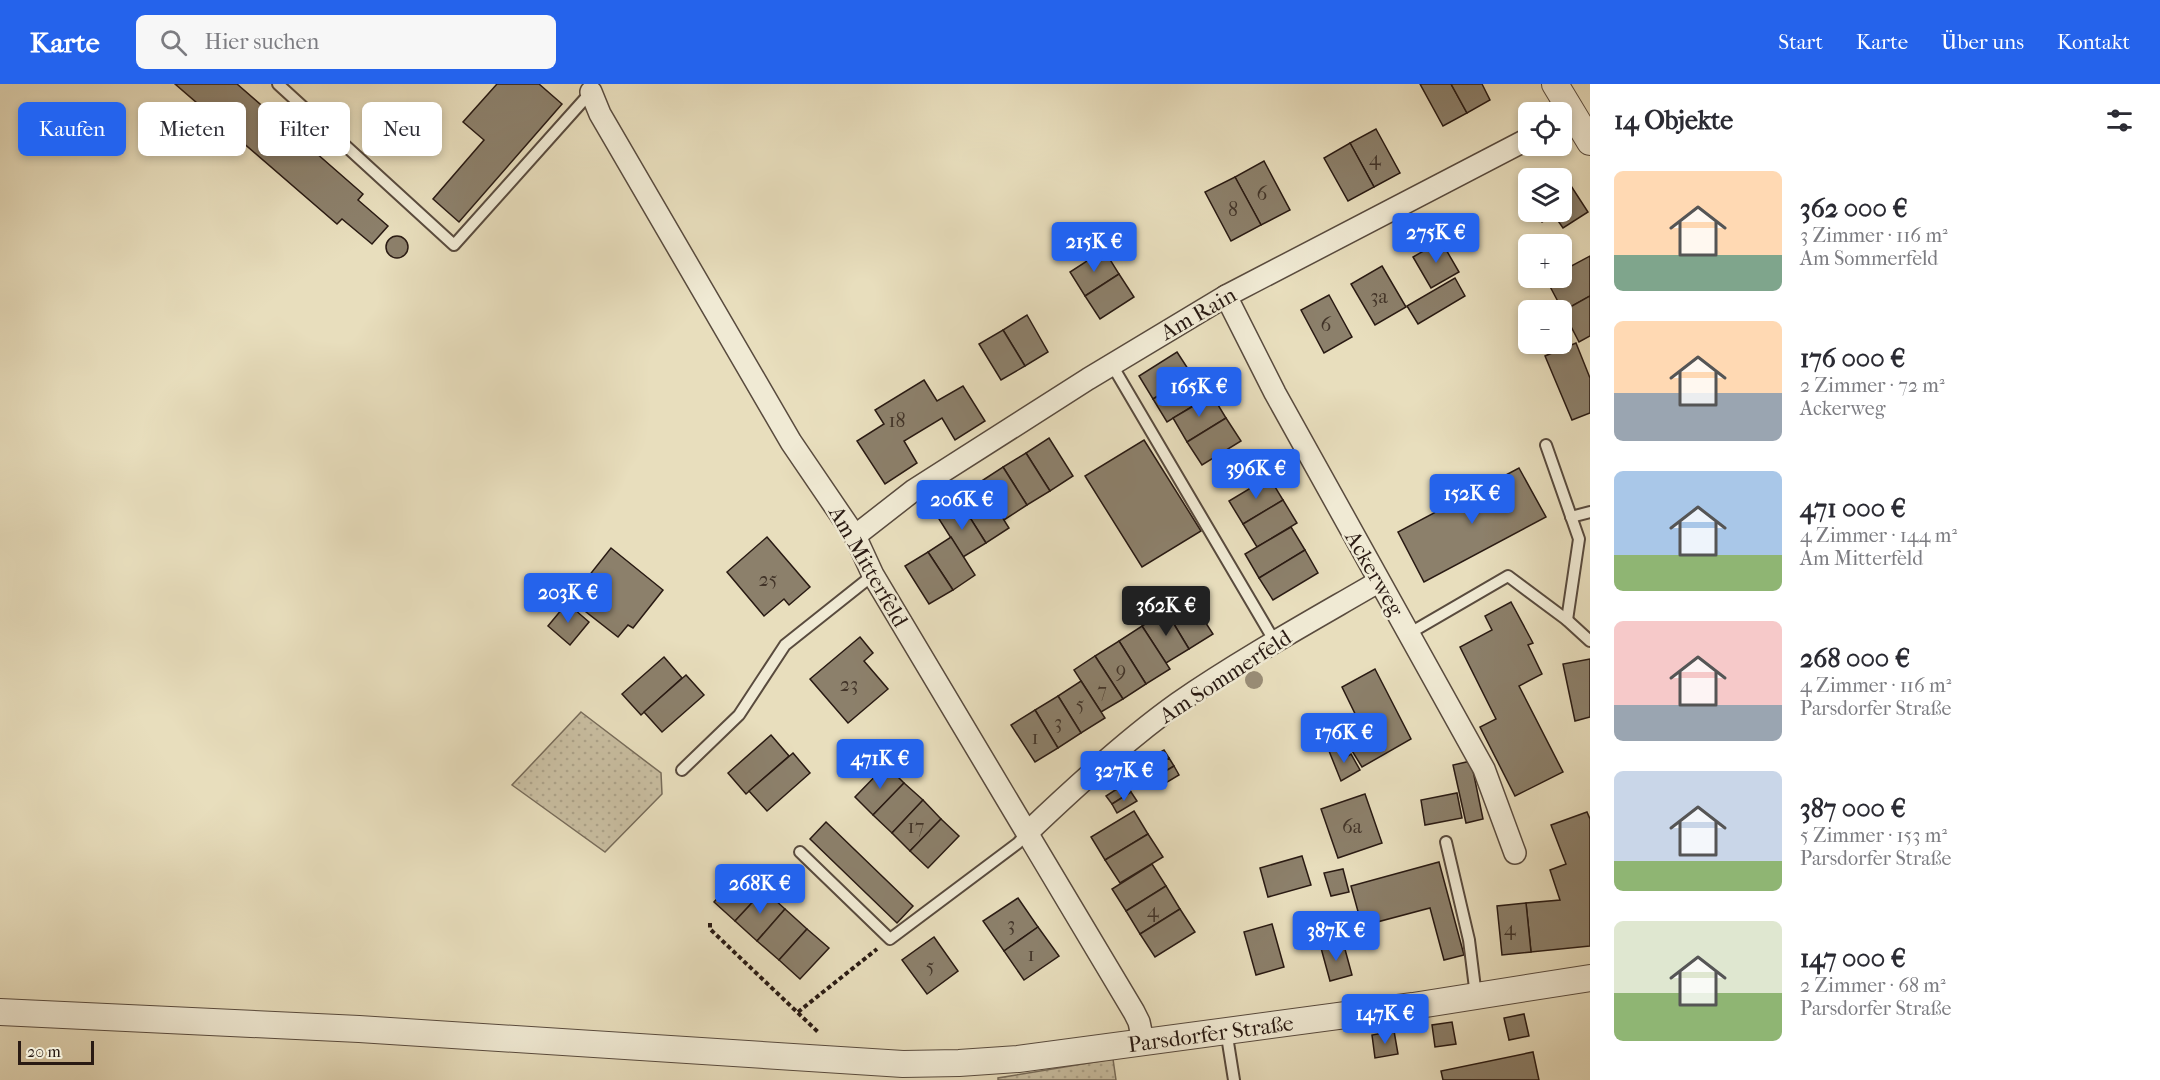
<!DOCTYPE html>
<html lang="de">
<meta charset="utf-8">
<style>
:root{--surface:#fff;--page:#f7f7f7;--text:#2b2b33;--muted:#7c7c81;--accent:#2563eb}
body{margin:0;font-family:"IM FELL French Canon",serif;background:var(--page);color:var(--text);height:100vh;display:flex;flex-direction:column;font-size:22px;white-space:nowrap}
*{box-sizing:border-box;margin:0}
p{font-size:20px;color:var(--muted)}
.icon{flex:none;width:33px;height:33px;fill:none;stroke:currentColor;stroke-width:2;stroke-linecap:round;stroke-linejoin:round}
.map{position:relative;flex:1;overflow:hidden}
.panel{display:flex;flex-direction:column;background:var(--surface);width:570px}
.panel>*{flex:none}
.top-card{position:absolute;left:18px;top:18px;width:570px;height:54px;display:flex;gap:12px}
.buttons{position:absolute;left:1518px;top:18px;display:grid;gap:12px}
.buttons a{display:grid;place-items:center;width:54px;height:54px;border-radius:9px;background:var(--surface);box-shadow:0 3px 9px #0003;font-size:30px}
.scale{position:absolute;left:18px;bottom:15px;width:76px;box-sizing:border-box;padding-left:6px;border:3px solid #291a13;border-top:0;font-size:16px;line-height:21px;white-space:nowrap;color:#291a13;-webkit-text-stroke:4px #f0ead4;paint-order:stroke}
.price{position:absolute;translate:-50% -51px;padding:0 14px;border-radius:6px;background:var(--accent);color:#fff;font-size:20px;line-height:39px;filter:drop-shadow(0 2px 3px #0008)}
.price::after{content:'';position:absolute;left:50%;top:36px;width:18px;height:14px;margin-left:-9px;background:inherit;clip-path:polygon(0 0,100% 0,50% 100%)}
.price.current{background:#222;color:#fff}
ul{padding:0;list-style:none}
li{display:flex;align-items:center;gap:18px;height:150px;padding:0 24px}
li span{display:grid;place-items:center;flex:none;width:168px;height:120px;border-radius:9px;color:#555}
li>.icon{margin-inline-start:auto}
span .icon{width:72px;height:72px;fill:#fffc;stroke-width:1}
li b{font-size:26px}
h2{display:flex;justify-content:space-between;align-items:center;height:72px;padding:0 24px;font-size:26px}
.tag{padding:0 21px;border-radius:9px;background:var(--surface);box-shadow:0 3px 9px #0003;font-size:21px;line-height:54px}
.tag.current{background:var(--accent);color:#fff}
header{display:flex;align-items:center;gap:36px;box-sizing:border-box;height:84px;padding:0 30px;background:var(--accent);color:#fff}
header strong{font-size:28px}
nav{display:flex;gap:33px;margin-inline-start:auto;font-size:21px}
.search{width:420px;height:54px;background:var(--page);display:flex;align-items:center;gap:15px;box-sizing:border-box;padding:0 21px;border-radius:9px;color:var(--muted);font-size:22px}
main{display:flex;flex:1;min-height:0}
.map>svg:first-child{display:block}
.green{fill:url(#green-dots);stroke:#786c5a;stroke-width:1.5}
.building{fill:#8c806b;stroke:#291a13;stroke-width:1.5}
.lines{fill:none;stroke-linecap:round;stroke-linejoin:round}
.service-casing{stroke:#594b3e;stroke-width:14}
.minor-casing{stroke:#594b3e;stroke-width:24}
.tertiary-casing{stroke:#594b3e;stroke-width:28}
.path{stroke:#291a13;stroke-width:4;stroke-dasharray:4.5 3;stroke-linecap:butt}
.service{stroke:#f0ead4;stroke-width:10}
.minor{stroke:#f0ead4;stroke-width:21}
.tertiary{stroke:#f0ead4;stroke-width:26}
.tree{fill:#998d77}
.labels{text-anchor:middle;stroke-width:5;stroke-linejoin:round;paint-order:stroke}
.number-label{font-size:20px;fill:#423429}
.street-label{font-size:22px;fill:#291a13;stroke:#f0ead4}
</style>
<header>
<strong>Karte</strong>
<div class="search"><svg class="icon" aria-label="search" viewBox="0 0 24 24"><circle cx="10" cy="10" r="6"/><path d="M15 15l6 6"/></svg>Hier suchen</div>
<nav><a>Start</a><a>Karte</a><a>Über uns</a><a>Kontakt</a></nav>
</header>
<main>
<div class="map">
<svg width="1590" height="996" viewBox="0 0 1590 996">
<defs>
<pattern id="green-dots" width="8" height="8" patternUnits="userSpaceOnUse" patternTransform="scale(1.5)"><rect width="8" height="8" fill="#c8bda0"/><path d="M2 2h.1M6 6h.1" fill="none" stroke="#aca289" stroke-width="1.8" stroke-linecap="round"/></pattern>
</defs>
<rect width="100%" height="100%" fill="#e8debd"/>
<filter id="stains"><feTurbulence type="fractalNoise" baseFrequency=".00333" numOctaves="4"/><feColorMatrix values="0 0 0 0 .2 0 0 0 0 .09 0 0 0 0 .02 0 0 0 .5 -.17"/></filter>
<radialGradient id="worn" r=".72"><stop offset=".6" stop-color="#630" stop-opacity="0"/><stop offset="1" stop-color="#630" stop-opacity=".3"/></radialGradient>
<g class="green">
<path d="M581,628L661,689L662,710L605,768L512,701Z"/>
<path d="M1113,975L1116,996H998V994Z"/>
</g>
<g class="building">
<path d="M175,0H237L363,110L358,116L388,142L372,160L342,135L337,140Z"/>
<path d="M497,0H539L562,20L459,138L433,115L484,56L463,38Z"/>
<path d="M1420,0H1451L1467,29L1443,42Z"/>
<path d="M1451,0H1482L1490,16L1467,29Z"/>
<path d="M1376,45L1400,89L1374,103L1350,59Z"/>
<path d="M1350,59L1374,103L1348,117L1324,74Z"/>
<path d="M1264,77L1290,126L1261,141L1235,93Z"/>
<path d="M1562,88L1588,128L1563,144L1554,131L1542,138L1535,128H1562V94H1552Z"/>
<path d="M1235,93L1261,141L1231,157L1205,108Z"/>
<circle cx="397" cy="163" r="11"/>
<path d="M1441,157L1459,188L1431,204L1413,173Z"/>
<path d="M1104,166L1119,190L1085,212L1070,188Z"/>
<path d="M1590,172V212L1563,227L1546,195L1562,194V187Z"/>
<path d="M1382,182L1406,223L1375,241L1351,200Z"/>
<path d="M1119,190L1134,213L1100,235L1085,212Z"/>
<path d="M1455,194L1465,212L1418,240L1407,222Z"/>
<path d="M1329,211L1352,253L1324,269L1301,226Z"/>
<path d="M1590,212V252L1579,258L1563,227Z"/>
<path d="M1027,231L1048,268L1025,282L1003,246Z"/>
<path d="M1003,246L1025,282L1001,296L979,260Z"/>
<path d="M1576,259L1590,294V329L1572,336L1545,272Z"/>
<path d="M1177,268L1192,291L1153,315L1139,292Z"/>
<path d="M1192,291L1206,314L1167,338L1153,315Z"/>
<path d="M924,296L937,317L963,302L985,337L955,356L942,334L904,357L917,379L885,400L857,357L884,340L875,326Z"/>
<path d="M1212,311L1226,334L1187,358L1173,334Z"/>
<path d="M1226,334L1241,357L1202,381L1187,358Z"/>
<path d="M1049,354L1073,392L1050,407L1026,369Z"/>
<path d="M1144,356L1201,447L1142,483L1085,392Z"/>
<path d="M1026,369L1050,407L1027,421L1003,383Z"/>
<path d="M1003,383L1027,421L1004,436L980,398Z"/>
<path d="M1519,384L1546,433L1424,498L1398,448Z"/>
<path d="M1269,393L1283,416L1243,440L1229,417Z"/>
<path d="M985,406L1009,444L986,459L962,421Z"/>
<path d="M1283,416L1297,439L1257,463L1243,440Z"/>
<path d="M962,421L986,459L963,473L939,435Z"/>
<path d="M1291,443L1305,466L1259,494L1245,470Z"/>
<path d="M767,453L810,503L789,521L784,515L764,532L727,488Z"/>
<path d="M951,453L975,491L953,506L928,468Z"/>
<path d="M611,464L663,506L633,544L628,541L618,553L576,520L586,507L580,503Z"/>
<path d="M1305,466L1318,489L1273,516L1259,494Z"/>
<path d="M928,468L953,506L929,520L905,482Z"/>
<path d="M1189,513L1213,550L1189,565L1166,527Z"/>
<path d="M1511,518L1533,559L1528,561L1542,590L1519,602L1563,688L1515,712L1480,643L1496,635L1460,563L1492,546L1485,532Z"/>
<path d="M567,519L589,538L570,561L548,542Z"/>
<path d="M1166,527L1189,565L1166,579L1142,542Z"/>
<path d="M1142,542L1170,585L1146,600L1119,557Z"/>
<path d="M860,553L873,569L864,577L888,605L848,639L810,595Z"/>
<path d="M1119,557L1146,600L1123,615L1095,572Z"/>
<path d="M1095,572L1123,615L1101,628L1074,586Z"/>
<path d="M664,573L682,594L641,631L622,610Z"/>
<path d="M1590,575V633L1575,637L1563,580Z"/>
<path d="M1375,585L1411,655L1362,683L1346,657L1363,646L1342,603Z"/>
<path d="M686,591L704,611L662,648L644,628Z"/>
<path d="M1081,597L1105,634L1081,649L1058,612Z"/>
<path d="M1058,612L1081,649L1058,664L1035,626Z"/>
<path d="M1035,626L1058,664L1035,678L1011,641Z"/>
<path d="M771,651L789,672L746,710L728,689Z"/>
<path d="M1339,663L1344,674L1351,670L1360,686L1341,697L1329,667Z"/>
<path d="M1164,666L1169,674L1149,686L1144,677Z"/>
<path d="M793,669L810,689L767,727L749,707Z"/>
<path d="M1169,674L1174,682L1154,694L1149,686Z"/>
<path d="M1471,677L1483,735L1466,739L1453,681Z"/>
<path d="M886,681L904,699L873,731L855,713Z"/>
<path d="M1174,682L1179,691L1159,703L1154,694Z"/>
<path d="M904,699L923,716L892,749L873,731Z"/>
<path d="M1126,699L1131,708L1112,720L1106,712Z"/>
<path d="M1131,708L1137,717L1117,729L1112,720Z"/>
<path d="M1457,709L1462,734L1425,741L1421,716Z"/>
<path d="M1365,710L1382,759L1338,774L1321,725Z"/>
<path d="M923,716L941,735L910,767L892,749Z"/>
<path d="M1134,727L1148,750L1105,776L1091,753Z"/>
<path d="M1587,728L1590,735V862L1531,868L1526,819L1560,816L1550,786L1566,780L1551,741Z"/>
<path d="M941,735L959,752L928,784L910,767Z"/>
<path d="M826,738L913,822L897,839L810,755Z"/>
<path d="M1148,750L1163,773L1120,799L1105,776Z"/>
<path d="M1302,772L1311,801L1268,813L1260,784Z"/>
<path d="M1439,778L1464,871L1444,876L1430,824L1362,842L1351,802Z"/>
<path d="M1152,780L1166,802L1126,827L1112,805Z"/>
<path d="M1343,785L1349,808L1331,812L1324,789Z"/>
<path d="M742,786L764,806L735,837L714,818Z"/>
<path d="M1166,802L1180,825L1140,850L1126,827Z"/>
<path d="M764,806L785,825L757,857L735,837Z"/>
<path d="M1018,814L1038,843L1004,867L983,837Z"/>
<path d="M1526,819L1531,868L1502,871L1497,822Z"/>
<path d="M785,825L807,845L779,876L757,857Z"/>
<path d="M1180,825L1195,848L1155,873L1140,850Z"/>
<path d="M1272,840L1284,883L1256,891L1244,848Z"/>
<path d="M1038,843L1059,872L1024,896L1004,867Z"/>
<path d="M807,845L829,864L800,895L779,876Z"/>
<path d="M934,853L958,887L927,910L902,876Z"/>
<path d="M1343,858L1352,891L1330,897L1321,864Z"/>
<path d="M1524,930L1529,952L1509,956L1504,934Z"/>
<path d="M1452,938L1456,960L1435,963L1432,941Z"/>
<path d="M1394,947L1398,970L1375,974L1372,951Z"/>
<path d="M1533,968L1539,996H1443L1441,987Z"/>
</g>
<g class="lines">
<g class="service-casing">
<g id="service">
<path d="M278,0L454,161L591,8"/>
<path d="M1112,281L1275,558"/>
<path d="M1546,361L1579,455L1567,536"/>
<path d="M1571,433L1590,428"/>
<path d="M1410,549L1508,492L1567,536L1590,557"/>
<path d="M682,686L739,631L785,561L873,491"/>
<path d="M1446,758L1469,856L1476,912"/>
<path d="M800,768L890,855L1018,759L1028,748"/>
<path d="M1226,946L1234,996"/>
</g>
</g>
<g class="minor-casing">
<g id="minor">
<path d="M591,8L600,30L791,358L855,452L873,491L1134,928L1139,938L1143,957"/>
<path d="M1226,212L1275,309L1484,685L1515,769"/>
<path d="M855,452L914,406L1088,295L1226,212L1528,55"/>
<path d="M1028,748C1074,704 1126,656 1178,619C1242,575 1311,537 1378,498"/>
</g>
</g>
<g class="tertiary-casing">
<g id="tertiary">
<path d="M1555,0L1590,58"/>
<path id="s1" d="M0,928L359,945L903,980L959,979L1018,975L1413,922L1590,894"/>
</g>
</g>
<g class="path">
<path d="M710,839V845L818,948"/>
<path d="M798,928L877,865"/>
</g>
<use href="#service" class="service"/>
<use href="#minor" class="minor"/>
<use href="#tertiary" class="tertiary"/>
</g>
<circle class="tree" cx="1254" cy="596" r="9"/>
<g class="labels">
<g class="number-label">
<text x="1375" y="81">4</text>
<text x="1262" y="116">6</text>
<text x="1233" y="132">8</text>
<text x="1379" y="219">3a</text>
<text x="1326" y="247">6</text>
<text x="897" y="343">18</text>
<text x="768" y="502">25</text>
<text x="1121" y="593">9</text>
<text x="849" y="607">23</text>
<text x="1102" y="613">7</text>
<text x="1080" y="627">5</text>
<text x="1058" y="645">3</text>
<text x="1035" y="660">1</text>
<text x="916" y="749">17</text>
<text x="1352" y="749">6a</text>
<text x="1153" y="833">4</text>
<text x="1011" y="847">3</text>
<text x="1510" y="851">4</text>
<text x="1031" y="877">1</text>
<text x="930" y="889">5</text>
</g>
<g class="street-label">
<text transform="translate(1198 229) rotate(-30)" y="8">Am Rain</text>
<text transform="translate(869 482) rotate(60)" y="8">Am Mitterfeld</text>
<text transform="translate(1375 489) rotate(60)" y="8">Ackerweg</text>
<text transform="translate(1225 592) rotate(-33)" y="8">Am Sommerfeld</text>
<text dy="8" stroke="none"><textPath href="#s1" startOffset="1214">Parsdorfer Straße</textPath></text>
</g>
</g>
<rect width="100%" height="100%" filter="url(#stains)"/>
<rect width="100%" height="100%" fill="url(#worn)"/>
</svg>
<div class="buttons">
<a><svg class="icon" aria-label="locate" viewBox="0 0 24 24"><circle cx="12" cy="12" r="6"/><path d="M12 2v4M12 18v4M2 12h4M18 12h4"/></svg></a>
<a><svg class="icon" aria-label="layers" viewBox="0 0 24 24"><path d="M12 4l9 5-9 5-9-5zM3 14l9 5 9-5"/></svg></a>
<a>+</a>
<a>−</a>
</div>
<div class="scale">20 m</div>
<b class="price" style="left:1436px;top:180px">275K €</b>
<b class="price" style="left:1094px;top:189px">215K €</b>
<b class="price" style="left:1199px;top:334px">165K €</b>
<b class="price" style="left:1256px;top:416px">396K €</b>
<b class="price" style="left:1472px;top:441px">152K €</b>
<b class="price" style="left:962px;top:447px">206K €</b>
<b class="price" style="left:568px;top:540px">203K €</b>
<b class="price current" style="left:1166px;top:553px">362K €</b>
<b class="price" style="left:1344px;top:680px">176K €</b>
<b class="price" style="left:880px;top:706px">471K €</b>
<b class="price" style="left:1124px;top:718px">327K €</b>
<b class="price" style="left:760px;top:831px">268K €</b>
<b class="price" style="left:1336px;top:878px">387K €</b>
<b class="price" style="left:1385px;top:961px">147K €</b>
<div class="top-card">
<a class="tag current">Kaufen</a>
<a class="tag">Mieten</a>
<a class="tag">Filter</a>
<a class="tag">Neu</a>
</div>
</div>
<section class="panel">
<h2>14 Objekte<svg class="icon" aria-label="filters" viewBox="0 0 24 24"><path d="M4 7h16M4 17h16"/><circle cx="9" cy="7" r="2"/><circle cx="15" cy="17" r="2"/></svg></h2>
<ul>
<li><span style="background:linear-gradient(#ffd9b3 70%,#7fa58c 0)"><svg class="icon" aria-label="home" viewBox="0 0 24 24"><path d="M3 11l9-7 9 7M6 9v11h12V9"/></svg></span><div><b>362 000 €</b><p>3 Zimmer · 116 m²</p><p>Am Sommerfeld</p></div></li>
<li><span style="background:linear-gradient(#ffd9b3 60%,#9aa5b1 0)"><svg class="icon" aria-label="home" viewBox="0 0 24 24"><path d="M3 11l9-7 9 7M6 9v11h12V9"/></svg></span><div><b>176 000 €</b><p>2 Zimmer · 72 m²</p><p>Ackerweg</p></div></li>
<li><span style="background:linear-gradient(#a9c7e8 70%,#8fb573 0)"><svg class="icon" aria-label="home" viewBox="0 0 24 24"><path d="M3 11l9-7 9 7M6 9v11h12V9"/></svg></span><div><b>471 000 €</b><p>4 Zimmer · 144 m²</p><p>Am Mitterfeld</p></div></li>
<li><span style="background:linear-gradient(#f6c9c9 70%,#9aa5b1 0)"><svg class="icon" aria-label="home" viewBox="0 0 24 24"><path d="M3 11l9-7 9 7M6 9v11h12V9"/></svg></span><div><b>268 000 €</b><p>4 Zimmer · 116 m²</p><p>Parsdorfer Straße</p></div></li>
<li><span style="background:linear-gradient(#c9d6e8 75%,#8fb573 0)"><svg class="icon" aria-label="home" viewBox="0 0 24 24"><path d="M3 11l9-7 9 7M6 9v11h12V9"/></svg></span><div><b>387 000 €</b><p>5 Zimmer · 153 m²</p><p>Parsdorfer Straße</p></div></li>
<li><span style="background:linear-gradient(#dfe7d0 60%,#8fb573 0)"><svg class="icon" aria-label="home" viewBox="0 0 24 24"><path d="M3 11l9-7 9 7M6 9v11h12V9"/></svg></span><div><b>147 000 €</b><p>2 Zimmer · 68 m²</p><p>Parsdorfer Straße</p></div></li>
</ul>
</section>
</main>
